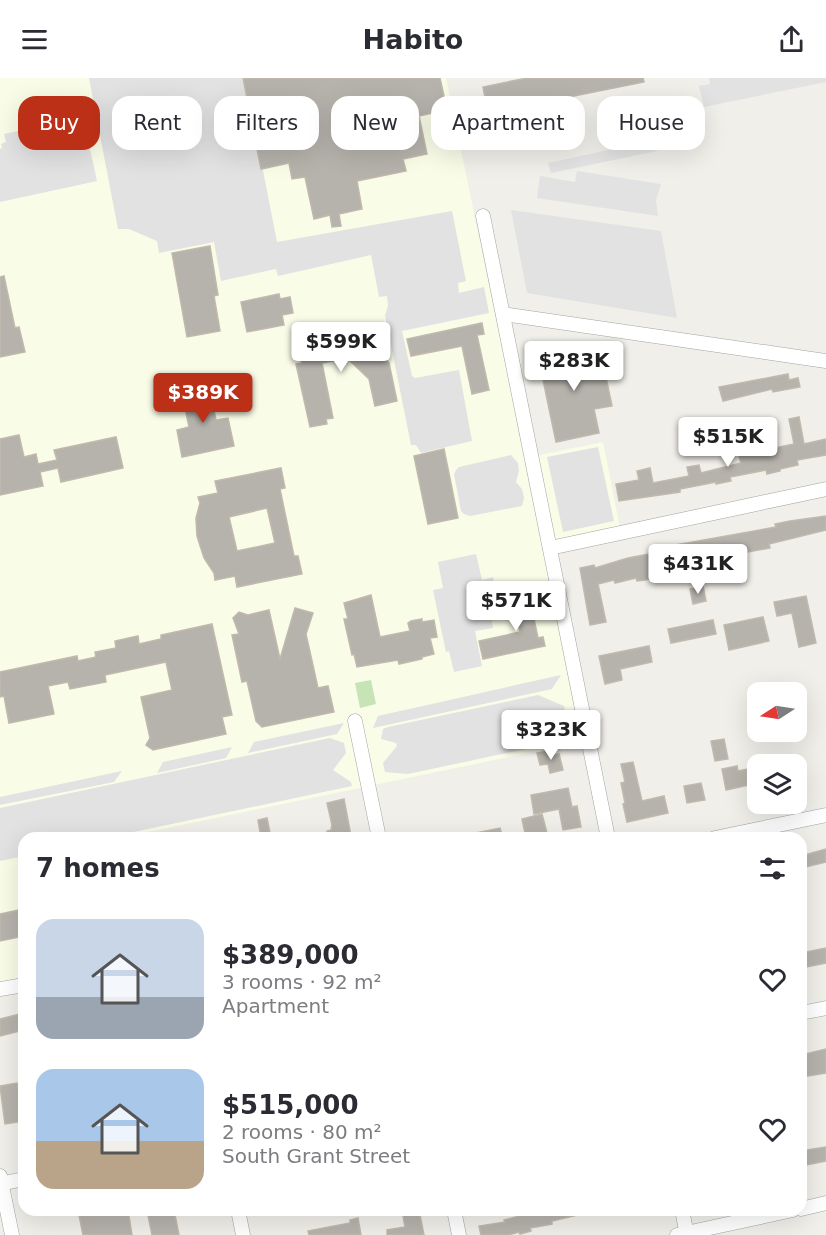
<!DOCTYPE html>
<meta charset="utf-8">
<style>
:root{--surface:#fff;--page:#f2f2f3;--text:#2b2b33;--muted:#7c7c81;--accent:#bc3017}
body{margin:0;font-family:"DejaVu Sans",sans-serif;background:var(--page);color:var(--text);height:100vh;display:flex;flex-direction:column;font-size:22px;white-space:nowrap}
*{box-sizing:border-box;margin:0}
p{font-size:20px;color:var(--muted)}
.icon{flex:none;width:33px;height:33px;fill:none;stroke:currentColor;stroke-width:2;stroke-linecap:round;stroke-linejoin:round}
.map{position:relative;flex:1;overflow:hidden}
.side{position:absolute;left:18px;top:754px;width:789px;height:384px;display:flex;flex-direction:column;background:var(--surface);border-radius:18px;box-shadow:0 6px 24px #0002}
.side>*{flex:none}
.top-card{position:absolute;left:18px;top:18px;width:790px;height:54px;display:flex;gap:12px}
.needle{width:39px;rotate:258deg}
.tools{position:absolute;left:747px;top:604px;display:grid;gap:12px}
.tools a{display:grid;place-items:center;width:60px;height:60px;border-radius:12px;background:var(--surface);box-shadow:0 6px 24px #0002;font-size:30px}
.price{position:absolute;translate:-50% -51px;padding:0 14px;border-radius:6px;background:#fff;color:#222;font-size:20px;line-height:39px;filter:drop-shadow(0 2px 3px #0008)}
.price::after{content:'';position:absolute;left:50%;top:36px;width:18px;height:14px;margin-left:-9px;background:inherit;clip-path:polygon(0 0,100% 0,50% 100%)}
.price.active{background:var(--accent);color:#fff}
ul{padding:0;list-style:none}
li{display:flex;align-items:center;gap:18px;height:150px;padding:0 18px}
li span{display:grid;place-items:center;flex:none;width:168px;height:120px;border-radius:18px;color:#555}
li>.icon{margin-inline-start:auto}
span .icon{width:72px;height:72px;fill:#fffc;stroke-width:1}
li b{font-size:26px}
h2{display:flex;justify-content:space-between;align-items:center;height:72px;padding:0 18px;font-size:26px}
.pill{padding:0 21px;border-radius:18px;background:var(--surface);box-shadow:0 6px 24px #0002;font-size:21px;line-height:54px}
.pill.active{background:var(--accent);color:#fff}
header{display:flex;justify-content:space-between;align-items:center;height:78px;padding:0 18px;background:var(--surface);font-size:27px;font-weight:700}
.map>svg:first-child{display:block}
.education{fill:#f9fce7}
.grass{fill:#c6e4b6}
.parking{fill:#e2e2e2}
.building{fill:#b6b2ac;stroke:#c1b9ad;stroke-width:1.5;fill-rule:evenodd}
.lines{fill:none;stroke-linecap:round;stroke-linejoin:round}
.minor-casing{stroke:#a3a3a3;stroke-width:15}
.minor{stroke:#fff;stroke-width:14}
</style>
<header><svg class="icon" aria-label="menu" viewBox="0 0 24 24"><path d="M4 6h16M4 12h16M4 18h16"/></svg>Habito<svg class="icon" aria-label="share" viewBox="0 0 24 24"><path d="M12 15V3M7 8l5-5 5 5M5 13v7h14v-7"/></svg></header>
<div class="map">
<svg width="826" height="1157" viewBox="0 0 826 1157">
<rect width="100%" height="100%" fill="#f1efe9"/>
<path class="education" d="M0,0H446L525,380L603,364L620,450L542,466L581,664L119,760H24V899L0,904Z"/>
<path class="grass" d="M371,602L376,626L360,630L355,605Z"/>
<g class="parking">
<path d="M89,0H245L277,164L452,133L466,203L458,205L459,215L484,209L489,235L402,253L412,298L415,300L459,292L472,363L421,375L416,367H411L385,237L388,228L387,218L379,219L371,177L278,198L276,191L221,203L214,164L159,175L157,163L129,151H118Z"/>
<path d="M709,0H826V4L704,29L699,8L710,6Z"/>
<path d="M83,39L97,103L0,124V71L2,70L1,66L6,64L4,56Z"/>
<path d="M654,62L657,73L551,95L548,85Z"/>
<path d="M577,93L661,106L656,122L658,138L537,120L540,98L575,104Z"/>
<path d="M511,132L661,153L677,240L527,215Z"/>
<path d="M598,369L614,443L563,454L547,379Z"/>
<path d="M511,377L518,385L519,393L516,404L522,411L524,420L522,428L470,438L464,436L461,433L454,396L456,392L459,389Z"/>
<path d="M476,476L482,502L493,499L501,537L491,539L493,550L475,553L482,588L454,594L449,573L446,574L433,512L443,510L438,484Z"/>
<path d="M561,597L552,611L373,650L378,638Z"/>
<path d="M538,617L564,628L567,644L549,666L408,696L385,694L383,685L397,668L396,665L381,661L383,651L388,649Z"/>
<path d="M344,645L337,656L248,675L254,664Z"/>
<path d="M330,660L344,665L346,675L333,692L351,704L352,708L105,760H24V778L0,783V730Z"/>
<path d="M232,669L226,680L157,695L163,684Z"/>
<path d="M122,693L114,704L0,727V719Z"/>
</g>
<g class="building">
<path d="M243,0H440L447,32L419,38L427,76L403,81L406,93L357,103L362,131L339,136L341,148L332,149L330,137L314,141L305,99L292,101L289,85L261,91Z"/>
<path d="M527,0H643L644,4L569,19L572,36L514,48L512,35L496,38L487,30L483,9Z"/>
<path d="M210,168L218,217L214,218L220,253L187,259L172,175Z"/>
<path d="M4,198L15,250L19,249L25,274L0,279V199Z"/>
<path d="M279,216L280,221L290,219L293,235L282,237L284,247L247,254L241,224Z"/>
<path d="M482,245L484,256L477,257L489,312L472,316L462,268L411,278L407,261Z"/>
<path d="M348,253L349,262L356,260L360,264L364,261L389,285L397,323L375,328L369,301L347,280L322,285L333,340L326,341L327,346L310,349L296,286L302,285L300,272L318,268L316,260Z"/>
<path d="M569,270V274L583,271L586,284L602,280L612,328L594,331L599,355L556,364L537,273L549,271L550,274Z"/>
<path d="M788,296L789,302L798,300L800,309L773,314L772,311L723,323L719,309Z"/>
<path d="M208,305L216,342L228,340L234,368L182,379L177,352L189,349L181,310Z"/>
<path d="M799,339L804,366L826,361V377L797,382L798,387L780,391V393L767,396L766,392L730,399L731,403L716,406V404L680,411V414L619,423L616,406L639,402L637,393L650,390L653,405L689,398L687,389L699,387L701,395L741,385L739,378L767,373L766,369L774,367L775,370L794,366L789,341Z"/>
<path d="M19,357L24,379L36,376L38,386L57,382L54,372L116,359L123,390L61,404L58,390L40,394L43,408L0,417V361Z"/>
<path d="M444,371L458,440L428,446L414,378Z"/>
<path d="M281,390L285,410L280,411L294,478H298L302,496L237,509L235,498L215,502L214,495L204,480L197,458L196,440L200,425L198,419L218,415L215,403ZM267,430L275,465L237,473L229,439Z"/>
<path d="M826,438V452L769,466L770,470L742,475L745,490L734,492L731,479L671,491L672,496L645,502L637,503L636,500L615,505L614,502L598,506L606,544L590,547L580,490L594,487L595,490L628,480L676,471L675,467L776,449L775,446L790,443Z"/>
<path d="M703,508L706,523L693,526L690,511Z"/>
<path d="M528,512L538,560L543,559L545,568L483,581L479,563L520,554L512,516Z"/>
<path d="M371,517L380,559L410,553L408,545L411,543L422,541V544L434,542L437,559L430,560L434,576L422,579V581L399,586L398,582L357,589L354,576L352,577L344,541H348L344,525Z"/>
<path d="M806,518L816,565L799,569L792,535L777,538L774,524Z"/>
<path d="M295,530L313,535L306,556L318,610L328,608L334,634L262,649L256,643L247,603L242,604L232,557L239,556L233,540L239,534L248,537L269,532L280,581Z"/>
<path d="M763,539L769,563L729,572L724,547Z"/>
<path d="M713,542L716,556L671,565L668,551Z"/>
<path d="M212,546L232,637L222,639L226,656L153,672L146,667L150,660L141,619L172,612L166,584L105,597L106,604L70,611L68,604L48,608L54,636L9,645L4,618L0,619V594L77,578L78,583L96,579L95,574L116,570L115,563L138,558L139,566L161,561V557Z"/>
<path d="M649,568L652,584L620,591L622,602L605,606L599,578Z"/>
<path d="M724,661L728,681L715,683L711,663Z"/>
<path d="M548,673L549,678L559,676L563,692L550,695L548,686L540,687L537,675Z"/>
<path d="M633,684L642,723L664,718L668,735L627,744L623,726L625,725L621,705L625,704L621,686Z"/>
<path d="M737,688L738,693L758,689V705L726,712L722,691Z"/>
<path d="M701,705L705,722L687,725L684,708Z"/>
<path d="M568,710L572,729L577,728L581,749L563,752L559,731L534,736L531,717Z"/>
<path d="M344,721L351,758L328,760L327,753L331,752L332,747L327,725Z"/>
<path d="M542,736L547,755L526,760L522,741Z"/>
<path d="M267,740L271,760H261L258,742Z"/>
<path d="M500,750L503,760H470V756Z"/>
<path d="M826,771V784L801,790V778Z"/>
<path d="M24,831V858L0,863V836Z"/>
<path d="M826,870V885L801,890V875Z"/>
<path d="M24,935V952L0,958V941Z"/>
<path d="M826,971V995L801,999V977Z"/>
<path d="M17,1005L24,1034V1043L5,1046L0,1008Z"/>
<path d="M826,1069V1083L801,1088V1073Z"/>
<path d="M78,1132H114V1135L128,1132L132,1157H83Z"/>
<path d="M147,1132H174L179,1157H152Z"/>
<path d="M402,1132H419L424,1157H387V1152L405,1149Z"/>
<path d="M543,1132H581L582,1136L552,1143V1146L530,1150L531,1153L520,1156L519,1154L508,1157H481L479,1148L505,1144L504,1142Z"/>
<path d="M358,1140L361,1157H309L308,1153L350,1145V1142Z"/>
</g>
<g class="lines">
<g class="minor-casing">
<g id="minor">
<path d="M483,138L608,760"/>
<path d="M503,236L826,283"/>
<path d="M550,470L826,411"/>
<path d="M355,643L379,760"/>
<path d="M715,760L826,737"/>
<path d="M0,911L24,907"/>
<path d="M801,935L826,930"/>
<path d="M0,1098L12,1157"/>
<path d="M0,1106L24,1101"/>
<path d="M801,1131L826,1125"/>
<path d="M238,1132L243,1157"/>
<path d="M454,1132L459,1157"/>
<path d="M682,1132L687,1157"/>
<path d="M677,1157L793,1132"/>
</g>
</g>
<use href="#minor" class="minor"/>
</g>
</svg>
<div class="tools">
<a><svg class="needle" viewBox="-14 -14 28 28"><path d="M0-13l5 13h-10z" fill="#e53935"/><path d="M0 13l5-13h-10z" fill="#7c7c81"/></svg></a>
<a><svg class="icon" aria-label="layers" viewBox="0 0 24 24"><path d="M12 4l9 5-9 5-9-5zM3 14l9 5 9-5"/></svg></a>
</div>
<b class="price" style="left:341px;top:295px">$599K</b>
<b class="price" style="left:574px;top:314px">$283K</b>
<b class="price active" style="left:203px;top:346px">$389K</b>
<b class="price" style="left:728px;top:390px">$515K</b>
<b class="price" style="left:698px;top:517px">$431K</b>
<b class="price" style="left:516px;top:554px">$571K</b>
<b class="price" style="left:551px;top:683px">$323K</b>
<div class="top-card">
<a class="pill active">Buy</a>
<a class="pill">Rent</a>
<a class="pill">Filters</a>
<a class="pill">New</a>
<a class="pill">Apartment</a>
<a class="pill">House</a>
</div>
<section class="side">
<h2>7 homes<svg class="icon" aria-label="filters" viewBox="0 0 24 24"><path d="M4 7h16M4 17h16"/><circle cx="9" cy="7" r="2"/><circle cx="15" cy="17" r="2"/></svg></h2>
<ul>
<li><span style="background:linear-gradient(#c9d6e8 65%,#9aa5b1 0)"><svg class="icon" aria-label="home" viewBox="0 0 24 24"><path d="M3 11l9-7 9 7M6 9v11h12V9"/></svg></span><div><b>$389,000</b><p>3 rooms · 92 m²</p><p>Apartment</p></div><svg class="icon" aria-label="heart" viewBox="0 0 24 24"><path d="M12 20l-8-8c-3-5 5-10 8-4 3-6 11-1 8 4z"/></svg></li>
<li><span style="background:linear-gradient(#a9c7e8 60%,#b9a48a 0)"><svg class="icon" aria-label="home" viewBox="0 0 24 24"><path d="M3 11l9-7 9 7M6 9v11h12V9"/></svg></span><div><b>$515,000</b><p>2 rooms · 80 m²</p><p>South Grant Street</p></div><svg class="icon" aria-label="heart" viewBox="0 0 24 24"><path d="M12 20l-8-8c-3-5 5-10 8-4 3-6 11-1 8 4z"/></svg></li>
</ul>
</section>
</div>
